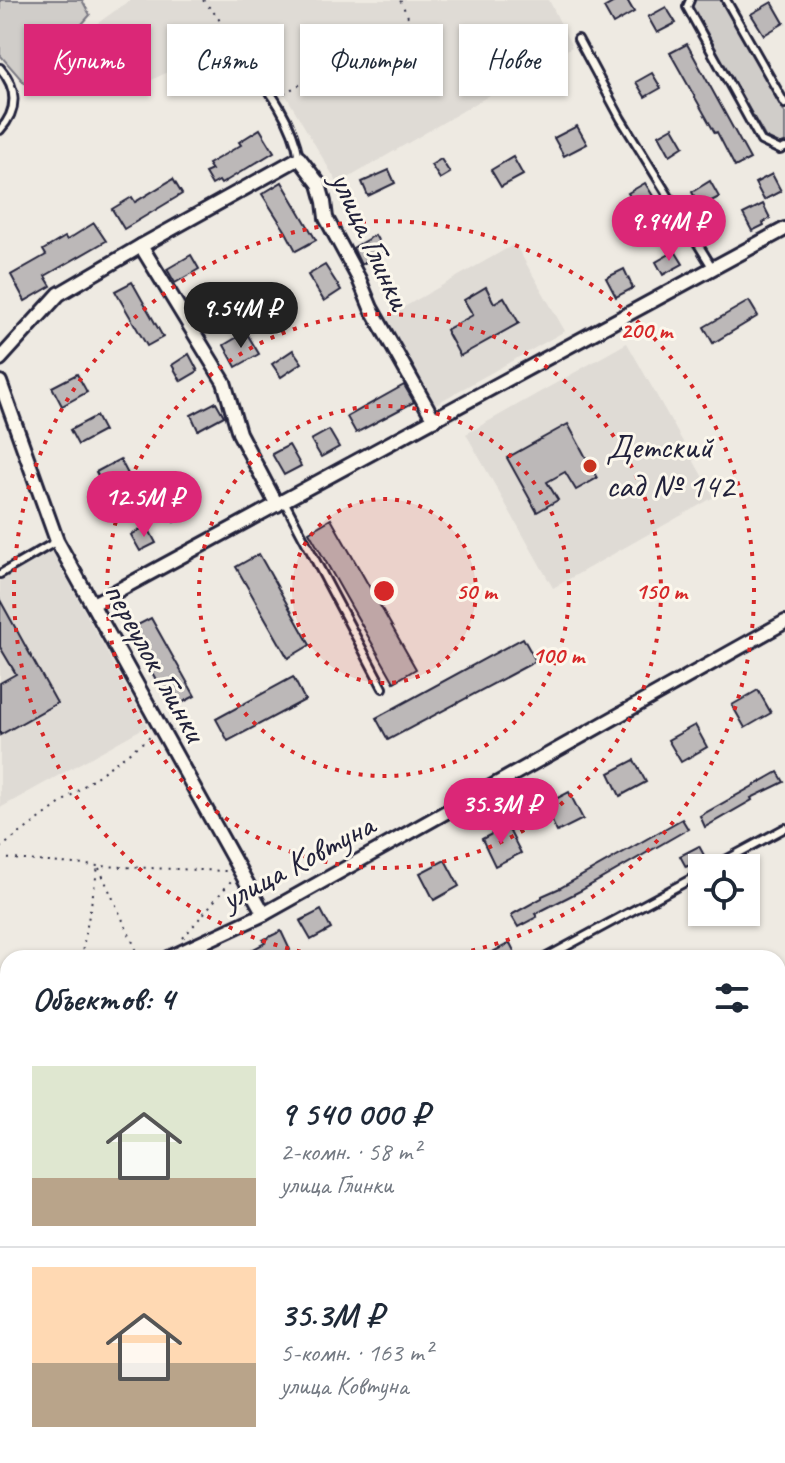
<!DOCTYPE html>
<html lang="ru">
<meta charset="utf-8">
<style>
:root{--surface:#fff;--page:#f2f2f3;--text:#1f2937;--muted:#747a83;--line:#e0e1e3;--accent:#db2777}
body{margin:0;font-family:Caveat,sans-serif;background:var(--page);color:var(--text);height:100vh;display:flex;flex-direction:column;font-size:30px;white-space:nowrap}
*{box-sizing:border-box;margin:0}
p{font-size:26px;color:var(--muted)}
.icon{flex:none;width:44px;height:44px;fill:none;stroke:currentColor;stroke-width:2;stroke-linecap:round;stroke-linejoin:round}
.map{position:relative;flex:1;overflow:hidden}
.panel{position:absolute;left:0px;top:950px;width:786px;height:514px;display:flex;flex-direction:column;background:var(--surface);border-radius:24px 24px 0 0;box-shadow:0 2px 6px #0004}
.panel>*{flex:none}
.top-card{position:absolute;left:24px;top:24px;width:738px;height:72px;display:flex;gap:16px}
.tools{position:absolute;left:688px;top:854px;display:grid;gap:16px}
.tools a{display:grid;place-items:center;width:72px;height:72px;border-radius:0px;background:var(--surface);box-shadow:0 2px 6px #0004;font-size:40px}
.price{position:absolute;translate:-50% -68px;padding:0 18px;border-radius:28px;background:var(--accent);color:#fff;font-size:26px;line-height:52px;filter:drop-shadow(0 2px 4px #0008)}
.price::after{content:'';position:absolute;left:50%;top:48px;width:24px;height:18px;margin-left:-12px;background:inherit;clip-path:polygon(0 0,100% 0,50% 100%)}
.price.current{background:#222;color:#fff}
ul{padding:0;list-style:none}
li{display:flex;align-items:center;gap:24px;height:200px;padding:0 32px}
li+li{border-top:2px solid var(--line)}
li span{display:grid;place-items:center;flex:none;width:224px;height:160px;border-radius:0px;color:#555}
li>.icon{margin-inline-start:auto}
span .icon{width:96px;height:96px;fill:#fffc;stroke-width:1}
li b{font-size:34px}
h2{display:flex;justify-content:space-between;align-items:center;height:96px;padding:0 32px;font-size:34px}
.chip{padding:0 28px;border-radius:0px;background:var(--surface);box-shadow:0 2px 6px #0004;font-size:28px;line-height:72px}
.chip.current{background:var(--accent);color:#fff}
.map>svg:first-child{display:block}
.built{fill:#dfdbd5}
.green{fill:#d0cdc9;stroke:#797882;stroke-width:2}
.building{fill:#bcb8b8;stroke:#22223b;stroke-width:2}
.lines{fill:none;stroke-linecap:round;stroke-linejoin:round}
.service-casing{stroke:#22223b;stroke-width:12}
.minor-casing{stroke:#22223b;stroke-width:18}
.path{stroke:#22223b;stroke-width:2;stroke-dasharray:2 6;stroke-linecap:butt}
.service{stroke:#fbf7ec;stroke-width:6}
.minor{stroke:#fbf7ec;stroke-width:12}
.ring{fill:none;stroke:#d62828;stroke-width:4;stroke-dasharray:4 8}
.poi-dot{fill:#c8321e;stroke:#fbf7ec;stroke-width:3}
.labels{text-anchor:middle;stroke-width:6;stroke-linejoin:round;paint-order:stroke}
.street-label{font-size:34px;fill:#22223b;stroke:#fbf7ec}
.poi-label{font-size:34px;fill:#22223b;stroke:#fbf7ec;text-anchor:start}
.centre{fill:#d62828;stroke:#fbf7ec;stroke-width:4}
.ring-label{font-size:24px;text-anchor:middle;font-weight:bold;fill:#d62828;stroke:#fbf7ec;stroke-width:6;stroke-linejoin:round;paint-order:stroke}
</style>
<div class="map">
<svg width="785" height="1463" viewBox="0 0 785 1463">
<rect width="100%" height="100%" fill="#eeeae2"/>
<filter id="ink" filterUnits="userSpaceOnUse"><feTurbulence type="fractalNoise" baseFrequency=".0125" numOctaves="2"/><feDisplacementMap in="SourceGraphic" scale="16" xChannelSelector="R" yChannelSelector="G"/><feConvolveMatrix kernelMatrix="1 2 1 2 8 2 1 2 1" color-interpolation-filters="sRGB"/></filter>
<g filter="url(#ink)">
<g class="built">
<path d="M130,0H549L572,47L338,184L248,31L140,86L91,28Z"/>
<path d="M515,244L565,331L432,406L383,319Z"/>
<path d="M627,343L714,497L553,588L466,434Z"/>
<path d="M52,551L147,726L0,808V581Z"/>
</g>
<g class="green">
<path d="M0,0H82L90,15L27,86L0,55Z"/>
<path d="M692,0H722L785,113V144L777,145L767,140L693,11Z"/>
</g>
<g class="building">
<path d="M618,0H627L634,12L613,24L604,8Z"/>
<path d="M772,2L784,23L764,35L751,14Z"/>
<path d="M666,7L676,23L657,33L648,17Z"/>
<path d="M687,44L750,159L735,167L717,132L715,133L670,53Z"/>
<path d="M652,73L661,88L645,97L636,82Z"/>
<path d="M577,126L587,144L564,156L554,138Z"/>
<path d="M673,127L684,146L670,155L659,135Z"/>
<path d="M260,129L274,152L221,184L219,181L212,185L205,173L212,170L208,164L241,145L239,142Z"/>
<path d="M513,157L523,175L501,187L491,170Z"/>
<path d="M441,159L450,173L440,179L431,165Z"/>
<path d="M389,170L395,183L368,196L362,182Z"/>
<path d="M772,174L781,191L764,200L755,183Z"/>
<path d="M173,179L182,194L124,229L112,209L132,197L135,202Z"/>
<path d="M710,181L719,197L700,207L692,192Z"/>
<path d="M282,182L316,240L296,251L286,232L262,194Z"/>
<path d="M645,183L653,196L636,206L628,193Z"/>
<path d="M763,204L770,218L763,223L764,225L752,231L743,214Z"/>
<path d="M94,223L106,241L45,276L51,286L25,301L11,275L46,255L43,250L65,237L67,240Z"/>
<path d="M375,235L384,251L361,265L353,248Z"/>
<path d="M675,251L683,264L663,275L656,262Z"/>
<path d="M191,255L199,269L175,283L167,269Z"/>
<path d="M325,265L341,290L324,301L308,275Z"/>
<path d="M624,269L633,288L616,297L606,278Z"/>
<path d="M132,282L163,337L147,346L115,291Z"/>
<path d="M486,287L494,303L504,297L519,323L460,356L446,330L473,315L464,300Z"/>
<path d="M211,298L221,313L203,325L193,309Z"/>
<path d="M749,301L758,316L713,343L704,327Z"/>
<path d="M246,332L259,354L236,367L224,345Z"/>
<path d="M293,350L302,363L281,377L272,364Z"/>
<path d="M189,354L198,371L181,381L172,365Z"/>
<path d="M77,374L87,392L62,406L52,387Z"/>
<path d="M404,385L414,402L356,433L347,417Z"/>
<path d="M216,402L224,416L198,430L191,415Z"/>
<path d="M96,416L104,431L78,445L70,430Z"/>
<path d="M568,424L597,478L576,490L565,472L547,482L558,500L537,512L507,458Z"/>
<path d="M329,430L339,447L321,457L311,440Z"/>
<path d="M289,445L301,466L284,475L272,454Z"/>
<path d="M120,459L128,474L104,487L96,472Z"/>
<path d="M185,494L194,511L174,522L165,506Z"/>
<path d="M331,519L416,669L394,682L309,532Z"/>
<path d="M147,526L156,543L140,551L131,535Z"/>
<path d="M259,554L310,645L288,658L236,567Z"/>
<path d="M0,600L57,703L0,735V683L16,674L0,647Z"/>
<path d="M151,618L195,696L172,708L128,630Z"/>
<path d="M523,638L536,661L388,740L376,718Z"/>
<path d="M293,677L305,700L228,741L216,719Z"/>
<path d="M758,690L771,713L745,728L732,705Z"/>
<path d="M695,725L707,747L681,762L668,740Z"/>
<path d="M634,760L646,782L620,796L609,773Z"/>
<path d="M778,772L784,782L751,798L752,800L705,827L700,816Z"/>
<path d="M569,792L583,819L557,832L544,805Z"/>
<path d="M682,819L688,829L580,891L535,914L537,917L518,927L511,915L542,898V896L560,888Z"/>
<path d="M507,826L521,853L495,866L482,839Z"/>
<path d="M699,846L705,857L686,867L680,856Z"/>
<path d="M445,860L459,886L434,900L420,873Z"/>
<path d="M321,910L331,929L311,940L300,921Z"/>
<path d="M281,931L290,950L273,958H237L265,943L263,940Z"/>
<path d="M510,943L516,955L511,958H481Z"/>
</g>
<g class="lines">
<g class="service-casing">
<g id="service">
<path d="M690,0L687,7L761,141L780,150L785,148"/>
<path d="M726,0L785,104"/>
<path d="M578,39L621,119L712,267"/>
<path d="M240,51C263,82 293,118 299,158"/>
<path d="M0,68C18,89 18,110 0,130"/>
<path d="M284,501L383,688"/>
<path d="M0,574L57,541"/>
<path d="M711,868L785,828"/>
<path d="M545,958L702,873"/>
</g>
</g>
<g class="minor-casing">
<g id="minor">
<path d="M141,246L224,382L239,433L277,505"/>
<path d="M0,359L59,294L141,246L299,158L319,184L324,202L326,218L359,279L371,308L434,420"/>
<path d="M0,382L57,541L264,914"/>
<path d="M93,604L785,229"/>
<path d="M169,958L264,914L785,622"/>
<path d="M778,1003L785,999"/>
<path d="M778,1264L785,1260"/>
<path d="M558,1456L566,1463"/>
</g>
</g>
<g class="path">
<path d="M203,0L216,15L235,43"/>
<path d="M284,93L395,34L411,23L400,0"/>
<path d="M0,848L150,737"/>
<path d="M0,858L98,866L226,871"/>
<path d="M99,868L140,958"/>
<path d="M183,938L231,881"/>
<path d="M81,958L98,867"/>
<path d="M44,1463L46,1456"/>
</g>
<use href="#service" class="service"/>
<use href="#minor" class="minor"/>
</g>
</g>
<circle cx="384" cy="591" r="92" fill="#d62828" fill-opacity=".12"/>
<g class="ring">
<circle cx="384" cy="591" r="92"/>
<circle cx="384" cy="591" r="185"/>
<circle cx="384" cy="591" r="277"/>
<path d="M336 958A370 370 0 1 1 432 958"/>
</g>
<circle class="poi-dot" cx="590" cy="466" r="8"/>
<g class="labels">
<g class="street-label">
<text transform="translate(372 240) rotate(65)" y="12">улица Глинки</text>
<text transform="translate(156 661) rotate(61)" y="12">переулок Глинки</text>
<text transform="translate(297 861) rotate(-28)" y="12">улица Ковтуна</text>
</g>
<g class="poi-label">
<text x="606" y="458">Детский<tspan x="606" dy="39">сад № 142</tspan></text>
</g>
</g>
<circle cx="384" cy="591" r="12" class="centre"/>
<g class="ring-label">
<text x="646" y="338">200 m</text>
<text x="476" y="599">50 m</text>
<text x="661" y="599">150 m</text>
<text x="558" y="663">100 m</text>
</g>
</svg>
<div class="tools">
<a><svg class="icon" aria-label="locate" viewBox="0 0 24 24"><circle cx="12" cy="12" r="6"/><path d="M12 2v4M12 18v4M2 12h4M18 12h4"/></svg></a>
</div>
<b class="price" style="left:669px;top:263px">9.94M ₽</b>
<b class="price current" style="left:241px;top:350px">9.54M ₽</b>
<b class="price" style="left:144px;top:539px">12.5M ₽</b>
<b class="price" style="left:501px;top:846px">35.3M ₽</b>
<div class="top-card">
<a class="chip current">Купить</a>
<a class="chip">Снять</a>
<a class="chip">Фильтры</a>
<a class="chip">Новое</a>
</div>
<section class="panel">
<h2>Объектов: 4<svg class="icon" aria-label="filters" viewBox="0 0 24 24"><path d="M4 7h16M4 17h16"/><circle cx="9" cy="7" r="2"/><circle cx="15" cy="17" r="2"/></svg></h2>
<ul>
<li><span style="background:linear-gradient(#dfe7d0 70%,#b9a48a 0)"><svg class="icon" aria-label="home" viewBox="0 0 24 24"><path d="M3 11l9-7 9 7M6 9v11h12V9"/></svg></span><div><b>9 540 000 ₽</b><p>2-комн. · 58 m²</p><p>улица Глинки</p></div></li>
<li><span style="background:linear-gradient(#ffd9b3 60%,#b9a48a 0)"><svg class="icon" aria-label="home" viewBox="0 0 24 24"><path d="M3 11l9-7 9 7M6 9v11h12V9"/></svg></span><div><b>35.3M ₽</b><p>5-комн. · 163 m²</p><p>улица Ковтуна</p></div></li>
</ul>
</section>
</div>
